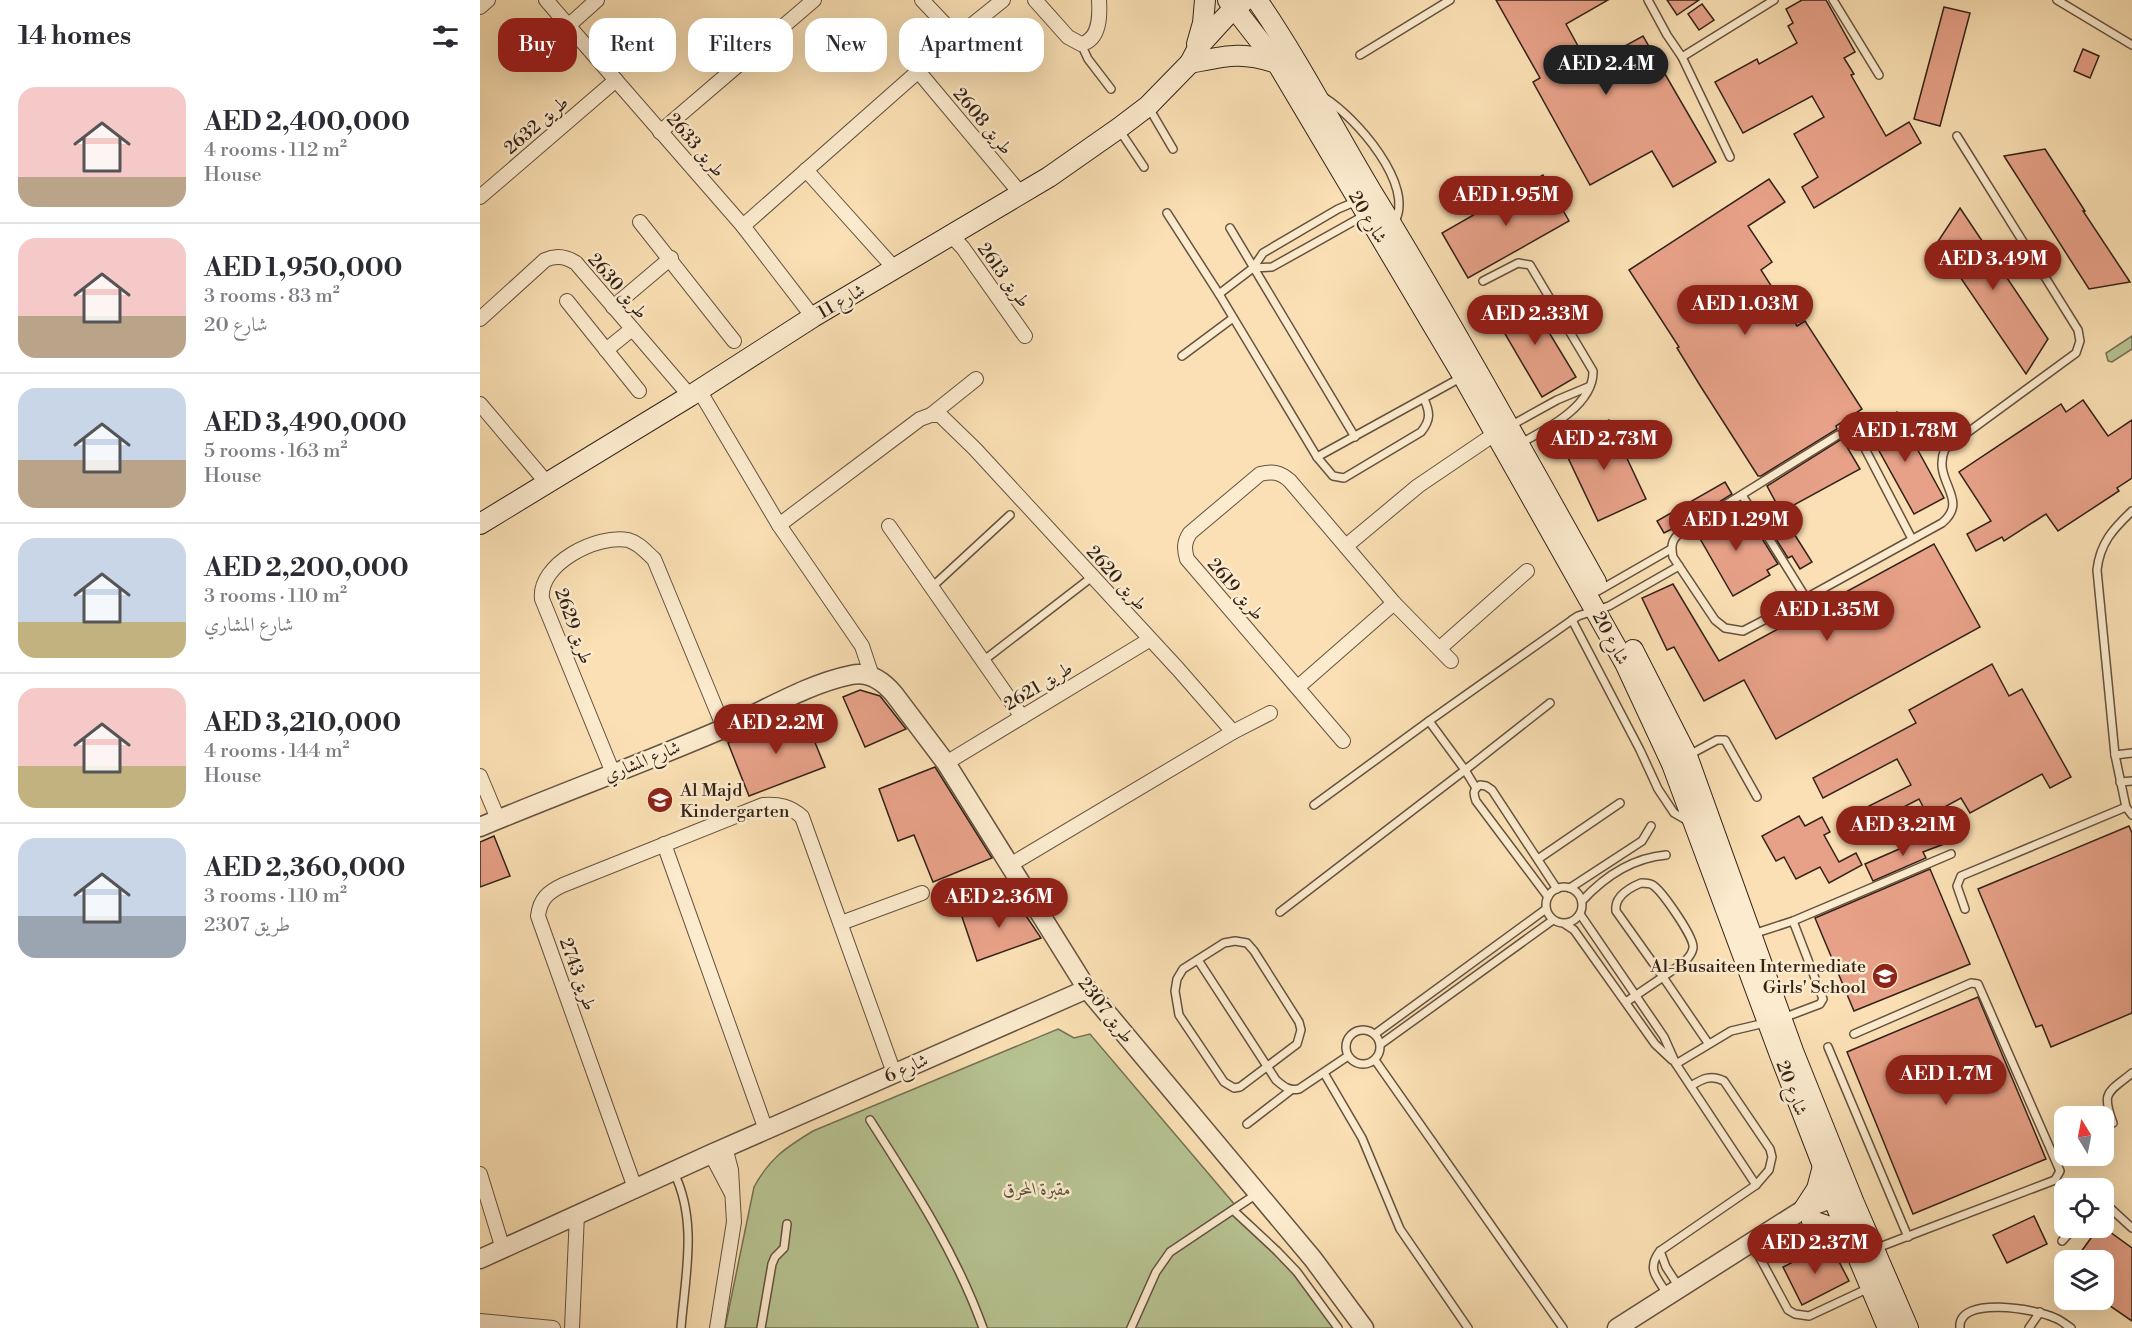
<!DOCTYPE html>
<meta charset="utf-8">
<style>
:root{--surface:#fff;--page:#f7f7f7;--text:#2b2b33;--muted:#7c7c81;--line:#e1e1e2;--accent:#8f2418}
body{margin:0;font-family:"Libre Bodoni",Amiri,serif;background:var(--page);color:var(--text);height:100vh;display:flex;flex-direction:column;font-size:22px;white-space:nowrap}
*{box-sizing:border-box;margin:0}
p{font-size:20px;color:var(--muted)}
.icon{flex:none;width:33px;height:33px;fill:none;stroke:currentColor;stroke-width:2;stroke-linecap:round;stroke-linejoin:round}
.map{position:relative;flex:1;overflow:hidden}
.drawer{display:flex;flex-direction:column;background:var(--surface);width:480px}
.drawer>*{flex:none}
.guide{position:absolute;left:18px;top:18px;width:570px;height:54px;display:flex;gap:12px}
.needle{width:39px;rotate:350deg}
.tools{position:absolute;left:1574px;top:1106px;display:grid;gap:12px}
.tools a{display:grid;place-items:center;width:60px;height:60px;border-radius:12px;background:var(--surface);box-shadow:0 6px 24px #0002;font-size:30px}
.price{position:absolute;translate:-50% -51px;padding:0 14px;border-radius:21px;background:var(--accent);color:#fff;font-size:20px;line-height:39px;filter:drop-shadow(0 2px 3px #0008)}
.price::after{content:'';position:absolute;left:50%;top:36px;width:18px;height:14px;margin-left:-9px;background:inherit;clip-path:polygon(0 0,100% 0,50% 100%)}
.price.on{background:#222;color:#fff}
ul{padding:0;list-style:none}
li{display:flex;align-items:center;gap:18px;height:150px;padding:0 18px}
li+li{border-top:2px solid var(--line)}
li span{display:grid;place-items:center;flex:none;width:168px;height:120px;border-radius:18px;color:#555}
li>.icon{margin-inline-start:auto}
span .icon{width:72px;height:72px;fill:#fffc;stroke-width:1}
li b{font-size:26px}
h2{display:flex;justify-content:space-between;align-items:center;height:72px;padding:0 18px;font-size:26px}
.chip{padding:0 21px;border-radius:18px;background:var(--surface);box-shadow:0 6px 24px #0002;font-size:21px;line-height:54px}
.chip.on{background:var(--accent);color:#fff}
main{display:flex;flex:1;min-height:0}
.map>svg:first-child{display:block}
.green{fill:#b7c392;stroke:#757256;stroke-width:1.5}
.building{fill:#e7a188;stroke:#332219;stroke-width:1.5}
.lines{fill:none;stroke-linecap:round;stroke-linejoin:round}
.service-casing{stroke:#655240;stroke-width:10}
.minor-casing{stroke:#655240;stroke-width:16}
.tertiary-casing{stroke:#655240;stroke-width:21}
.secondary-casing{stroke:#332219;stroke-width:22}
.service{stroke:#fcebce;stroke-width:7}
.minor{stroke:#fcebce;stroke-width:14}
.tertiary{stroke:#fcebce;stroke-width:18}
.secondary{stroke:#fcebce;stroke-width:20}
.labels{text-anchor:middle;stroke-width:5;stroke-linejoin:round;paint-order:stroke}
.street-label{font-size:18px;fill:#332219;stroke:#fcebce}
.poi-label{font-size:18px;fill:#332219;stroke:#fcebce;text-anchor:start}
.park-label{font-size:18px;font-style:italic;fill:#5b523d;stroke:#fcebce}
</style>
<main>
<section class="drawer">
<h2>14 homes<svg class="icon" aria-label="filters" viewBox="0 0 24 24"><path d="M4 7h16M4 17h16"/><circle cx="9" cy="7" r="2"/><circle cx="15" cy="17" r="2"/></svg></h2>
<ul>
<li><span style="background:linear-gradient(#f6c9c9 75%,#b9a48a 0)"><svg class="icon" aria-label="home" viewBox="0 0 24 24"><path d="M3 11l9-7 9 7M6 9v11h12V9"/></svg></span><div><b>AED 2,400,000</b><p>4 rooms · 112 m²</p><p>House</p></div></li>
<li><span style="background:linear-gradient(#f6c9c9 65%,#b9a48a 0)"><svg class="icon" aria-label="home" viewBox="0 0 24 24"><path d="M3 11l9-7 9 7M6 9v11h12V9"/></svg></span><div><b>AED 1,950,000</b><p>3 rooms · 83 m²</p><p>شارع 20</p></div></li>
<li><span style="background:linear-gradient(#c9d6e8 60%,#b9a48a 0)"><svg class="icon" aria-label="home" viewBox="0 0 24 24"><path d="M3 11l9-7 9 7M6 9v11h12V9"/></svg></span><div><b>AED 3,490,000</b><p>5 rooms · 163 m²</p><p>House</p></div></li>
<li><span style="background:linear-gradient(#c9d6e8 70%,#c2b280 0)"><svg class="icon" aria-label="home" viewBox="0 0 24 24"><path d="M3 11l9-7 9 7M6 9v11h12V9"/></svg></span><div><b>AED 2,200,000</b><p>3 rooms · 110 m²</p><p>شارع المشاري</p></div></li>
<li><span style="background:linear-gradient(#f6c9c9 65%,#c2b280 0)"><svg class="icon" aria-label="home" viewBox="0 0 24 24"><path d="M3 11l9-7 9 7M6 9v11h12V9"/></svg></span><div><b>AED 3,210,000</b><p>4 rooms · 144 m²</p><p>House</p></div></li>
<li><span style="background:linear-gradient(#c9d6e8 65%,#9aa5b1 0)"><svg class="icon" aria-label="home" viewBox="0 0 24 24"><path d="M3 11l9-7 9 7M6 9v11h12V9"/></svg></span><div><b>AED 2,360,000</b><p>3 rooms · 110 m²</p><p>طريق 2307</p></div></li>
</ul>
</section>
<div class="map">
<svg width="1652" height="1328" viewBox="0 0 1652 1328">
<rect width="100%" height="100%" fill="#fae0b4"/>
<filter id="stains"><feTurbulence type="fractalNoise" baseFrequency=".00333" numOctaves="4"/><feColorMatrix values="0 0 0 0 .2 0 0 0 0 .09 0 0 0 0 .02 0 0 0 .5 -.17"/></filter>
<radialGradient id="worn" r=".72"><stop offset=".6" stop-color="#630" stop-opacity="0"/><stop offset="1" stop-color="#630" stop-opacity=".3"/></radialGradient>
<g class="green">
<path d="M1652,336V349L1632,362L1628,361L1626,353Z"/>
<path d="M578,1029L594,1038L610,1034L845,1311L857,1328H245L274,1187C290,1158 305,1148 333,1131Z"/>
</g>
<g class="building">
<path d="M1016,0H1128L1086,24L1109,66L1163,36L1236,162L1193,187L1172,151L1110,185L1053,82L1060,78Z"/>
<path d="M1187,0H1219L1197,15Z"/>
<path d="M1322,0H1346L1375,52L1364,58L1374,74L1371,75L1406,136L1429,122L1441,143L1334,208L1322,187L1338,177L1314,134L1344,117L1332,96L1263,133L1235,82L1277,59L1279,64L1317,43L1308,26L1313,23L1306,9Z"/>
<path d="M1222,4L1234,20L1219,30L1208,14Z"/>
<path d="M1464,7L1490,13L1460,126L1434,119Z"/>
<path d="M1603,49L1619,56L1610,78L1594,71Z"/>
<path d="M1565,149L1605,211H1603L1650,282L1609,289L1524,156Z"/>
<path d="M1063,175L1089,221L988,278L962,233Z"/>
<path d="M1289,179L1305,202L1268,226L1292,262L1281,270L1317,326L1325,321L1382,409L1356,426L1357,429L1281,476H1278L1221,387L1197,348L1199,347L1149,270Z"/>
<path d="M1480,208L1568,339L1546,374L1457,243Z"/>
<path d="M1047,296L1096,377L1062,397L1014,315Z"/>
<path d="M1603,400L1628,436L1652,420V478L1637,488L1639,491L1578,531L1566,514L1524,541L1522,537L1496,551L1487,534L1511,521L1479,472L1581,404L1586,412Z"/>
<path d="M1417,412L1464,498L1434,514L1387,429Z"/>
<path d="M1129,420L1166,499L1118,521L1081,443Z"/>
<path d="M1360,440H1363L1380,469L1301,512L1287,486Z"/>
<path d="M1245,482L1252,494L1210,520L1184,533L1177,521Z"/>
<path d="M1249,510L1257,525L1266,520L1277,539L1281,537L1298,564L1287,570L1290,575L1253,596L1215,530Z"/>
<path d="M1306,521L1332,562L1320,569L1312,556L1308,558L1291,531Z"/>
<path d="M1454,544L1500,627L1296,739L1264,680L1224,701L1194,647L1187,650L1162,598L1193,584L1239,661Z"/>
<path d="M1512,664L1529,696L1542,689L1591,777L1570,788L1562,774L1490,813L1481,798L1448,816L1439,799L1391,824L1383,809L1431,785L1417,759L1343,798L1333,778L1436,723L1429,710Z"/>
<path d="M380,690L400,696L426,729L385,747L363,697Z"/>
<path d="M323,713L345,767L269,796L248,743Z"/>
<path d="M455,767L512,858L453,882L434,835L418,841L399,789Z"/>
<path d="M1319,816L1325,826L1342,817L1350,832L1344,835L1359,862L1376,853L1382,865L1349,883L1340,867L1316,879L1304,857L1296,861L1282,836Z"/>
<path d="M1649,826L1652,833V1013L1571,1047L1562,1025L1556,1027L1498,889Z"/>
<path d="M1458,832L1464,844L1443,852L1446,858L1393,881L1385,864Z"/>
<path d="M14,836L30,876L0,887V842Z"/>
<path d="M1450,869L1490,964L1374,1011L1335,918Z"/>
<path d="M534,898L561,938L497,961L482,917Z"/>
<path d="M1498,997L1566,1159L1433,1214L1367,1052Z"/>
<path d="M1554,1216L1567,1244L1527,1263L1513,1235Z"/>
<path d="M1619,1227H1623L1652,1248V1321L1623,1301V1260H1595Z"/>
<path d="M1337,1250L1341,1256L1353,1250L1369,1281L1322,1305L1303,1267Z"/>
</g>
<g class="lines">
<g class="service-casing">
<g id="service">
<path d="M1168,0L1187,35L1202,57L1250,157"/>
<path d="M1353,0L1399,75"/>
<path d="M1577,0L1652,45"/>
<path d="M601,44L608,59L631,89"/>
<path d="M880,55L970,0"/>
<path d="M1202,57L1294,0"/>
<path d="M845,98C875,117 937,186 914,223"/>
<path d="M669,108L693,149"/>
<path d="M640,131L664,167"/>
<path d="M687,213L739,294L837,457L853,476L864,478L941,432C951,420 950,412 944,399"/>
<path d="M750,228L875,437"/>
<path d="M773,268L792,267L885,215"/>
<path d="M1003,281L1038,263L1050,265L1113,371C1114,405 1067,429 1041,443"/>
<path d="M739,294L773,268L783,253L858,209L877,201"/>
<path d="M702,356L753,318"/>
<path d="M1030,426L1077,400L1108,387"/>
<path d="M837,457L982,377"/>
<path d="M1262,495L1326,598"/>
<path d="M1652,511C1633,529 1620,543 1617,570L1635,755L1646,807L1652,815"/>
<path d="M1432,539L1382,443C1376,434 1368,432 1358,435L1200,533C1191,540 1191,547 1193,557L1235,620L1245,628L1263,631L1326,598L1462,523C1491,499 1451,481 1465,449L1596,353L1600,341L1598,330L1477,136"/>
<path d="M452,587L530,515"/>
<path d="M1118,591L1191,549"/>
<path d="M1092,620L1160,750L1178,789L1194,813L1208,821"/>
<path d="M503,661L612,577"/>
<path d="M949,721L985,770L1070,703"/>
<path d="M1209,755L1237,740H1245L1277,797"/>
<path d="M1635,755L1652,753"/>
<path d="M1640,782L1652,781"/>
<path d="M834,805L949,721L1092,620L1098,616L1129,606L1199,566"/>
<path d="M1058,859L1140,803"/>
<path d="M1161,883C1165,883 1171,883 1174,886C1183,893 1215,938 1213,948C1211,961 1193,969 1183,977L1136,911C1134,896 1149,888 1161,883Z"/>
<circle cx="1084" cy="905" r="18"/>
<path d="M1090,888L1162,841L1171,826"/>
<path d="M1068,897L996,801C993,793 993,790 1000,785L1006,786L1012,790L1077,889"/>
<path d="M1102,901C1124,877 1153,858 1186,855"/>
<path d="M1485,909L1477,886L1481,876L1646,807"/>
<path d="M800,912L985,770L996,788"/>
<path d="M1100,914L1184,1037L1196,1064L1276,1185"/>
<path d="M1085,924L1094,930L1175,1044L1192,1060"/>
<path d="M1273,934L1313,921L1471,854"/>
<path d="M755,941L767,943L774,951L819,1022L821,1030L817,1044L760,1087L754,1088L744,1082L699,1015L695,991L697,979L703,969L744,943Z"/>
<path d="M718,960L796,1080C804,1087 809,1091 819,1089L868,1056"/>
<path d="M1146,1002L1183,977L1228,1043"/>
<path d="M1303,1018L1340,1004L1343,999L1313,921"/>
<circle cx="883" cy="1047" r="17"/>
<path d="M895,1034L1066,909"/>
<path d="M1374,1034L1491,983L1498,984L1580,1171L1575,1180L1397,1248"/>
<path d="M901,1044L1073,920"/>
<path d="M1348,1047L1428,1237"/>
<path d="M895,1060L1083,1328"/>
<path d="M1196,1064L1251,1031L1285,1023"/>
<path d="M844,1073L882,1138L920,1229L988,1328"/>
<path d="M390,1120C433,1187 476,1253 503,1328"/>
<path d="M1633,1123C1621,1091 1628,1093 1652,1073"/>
<path d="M767,1124L811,1090"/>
<path d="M194,1173C218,1221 205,1277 201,1328"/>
<path d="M1623,1204L1628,1206L1652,1228"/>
<path d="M753,1210L797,1251L817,1272L858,1328"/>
<path d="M1582,1241L1595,1227"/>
<path d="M1273,1245L1308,1310L1315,1314L1329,1316L1389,1288"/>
<path d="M1180,1251L1186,1267L1199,1287"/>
<path d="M1188,1295C1177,1278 1166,1269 1180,1251L1276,1185L1289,1170L1292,1157L1290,1149L1244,1081C1231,1074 1222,1079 1211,1086"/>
<path d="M281,1328L292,1264L295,1257L304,1248L307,1224"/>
<path d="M651,1328L676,1272L690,1252L778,1193"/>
<path d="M1480,1328C1477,1295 1557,1309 1575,1318C1581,1320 1586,1325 1591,1328"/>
<path d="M1549,1328L1560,1312"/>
</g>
</g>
<g class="minor-casing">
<g id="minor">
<path d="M66,0L263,226L333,317"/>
<path d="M442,0L477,37"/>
<path d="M555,0L588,37L601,44C620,40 620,16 619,0"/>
<path d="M0,7L8,0"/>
<path d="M88,26L117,0"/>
<path d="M438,71L541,194"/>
<path d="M180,132L334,0"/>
<path d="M326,170L415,269"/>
<path d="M0,197L136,80"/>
<path d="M160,222L254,341"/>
<path d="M263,226L477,37L523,0"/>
<path d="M471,235L483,248L545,336"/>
<path d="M87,301L159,391"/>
<path d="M133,307L191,258"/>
<path d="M0,319L65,260C76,255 85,256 96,263L210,396"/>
<path d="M126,350L152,329"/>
<path d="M219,390L299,525L382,646L392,676"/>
<path d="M0,404L67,483"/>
<path d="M451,415L496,379"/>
<path d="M299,525L440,419L451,415H460L495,449L698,669L753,732"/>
<path d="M409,526L542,717"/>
<path d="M866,546L938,486L1022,429"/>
<path d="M960,648L1047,571"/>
<path d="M818,687L914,603"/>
<path d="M863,741L707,559C704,549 704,542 710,533L780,474C793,471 800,472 810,481L914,603L971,661"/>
<path d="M466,763L669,640"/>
<path d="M133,773L62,599C58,564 117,534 148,540C159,543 166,552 174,559L244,728"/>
<path d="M0,776L18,819"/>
<path d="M184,844L286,1130"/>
<path d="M530,865L753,732L790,713"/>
<path d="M361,923L442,893"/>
<path d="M231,1154L251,1192"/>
<path d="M0,1174L23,1249"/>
<path d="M155,1188L58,916C60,899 68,892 83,885L283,805C299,804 310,806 322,817L414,1073"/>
<path d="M0,1321L73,1328"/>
<path d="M92,1328L97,1214"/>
<path d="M237,1328L254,1222L251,1170L245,1147"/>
</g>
</g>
<g class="tertiary-casing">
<g id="tertiary">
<path d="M0,827C81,793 164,763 245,728C286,710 327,684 371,675C389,671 403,681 414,694L466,763L607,989L833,1259L884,1328"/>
<path d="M0,1259L231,1154L607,989"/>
<path d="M1137,1328L1324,1209L1353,1198L1365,1199"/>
</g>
</g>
<g class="secondary-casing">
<g id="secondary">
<path d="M748,0L797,63L983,376L1145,663L1192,764L1300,1055L1343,1166L1353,1198L1408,1328"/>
<path d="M777,0C821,64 856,133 896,199C973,325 1044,454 1116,582"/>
<path d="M717,44L723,23L725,0"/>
<path d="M710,63C746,56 761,51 797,63"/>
<path d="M0,524L210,396L333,317L569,177L639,128L668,106L710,63L719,46L739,24L754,8L763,2"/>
<path d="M1153,650L1207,756L1313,1051L1374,1203L1428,1328"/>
<path d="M1324,1209L1337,1189L1343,1166"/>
<path d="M1332,1221L1350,1227L1371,1242"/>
</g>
</g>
<use href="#service" class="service"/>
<use href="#minor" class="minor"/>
<use href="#tertiary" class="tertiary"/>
<use href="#secondary" class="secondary"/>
</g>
<defs>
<g id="school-disc" transform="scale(1.35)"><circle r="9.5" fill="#8f2418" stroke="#fcebce"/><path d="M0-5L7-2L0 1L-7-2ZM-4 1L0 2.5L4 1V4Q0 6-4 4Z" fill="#fff"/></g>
</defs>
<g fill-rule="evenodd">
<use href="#school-disc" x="180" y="800"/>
<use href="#school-disc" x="1405" y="976"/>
</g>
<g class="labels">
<g class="street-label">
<text transform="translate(503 121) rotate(50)" y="6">طريق 2608</text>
<text transform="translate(56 125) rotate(-41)" y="6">طريق 2632</text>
<text transform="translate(216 145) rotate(49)" y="6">طريق 2633</text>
<text transform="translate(888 217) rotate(59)" y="6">شارع 20</text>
<text transform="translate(524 275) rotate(54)" y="6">طريق 2613</text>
<text transform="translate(138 286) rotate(49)" y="6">طريق 2630</text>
<text transform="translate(361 301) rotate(-30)" y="6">شارع 11</text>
<text transform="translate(637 578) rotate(48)" y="6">طريق 2620</text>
<text transform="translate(756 589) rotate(49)" y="6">طريق 2619</text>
<text transform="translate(94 626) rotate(70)" y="6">طريق 2629</text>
<text transform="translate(1131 638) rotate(62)" y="6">شارع 20</text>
<text transform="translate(558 686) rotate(-31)" y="6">طريق 2621</text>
<text transform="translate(162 761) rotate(-22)" y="6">شارع المشاري</text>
<text transform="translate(98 974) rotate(70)" y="6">طريق 2743</text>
<text transform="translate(626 1010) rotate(52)" y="6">طريق 2307</text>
<text transform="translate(426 1068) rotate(-24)" y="6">شارع 6</text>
<text transform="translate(1312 1088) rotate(69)" y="6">شارع 20</text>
</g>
<g class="poi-label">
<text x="200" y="796">Al Majd<tspan x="200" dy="21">Kindergarten</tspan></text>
<text x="1386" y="972" text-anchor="end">Al-Busaiteen Intermediate<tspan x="1386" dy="21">Girls' School</tspan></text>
</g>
<g class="park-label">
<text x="557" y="1195">مقبرة المحرق</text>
</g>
</g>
<rect width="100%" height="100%" filter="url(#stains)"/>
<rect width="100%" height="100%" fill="url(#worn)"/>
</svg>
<div class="tools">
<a><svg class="needle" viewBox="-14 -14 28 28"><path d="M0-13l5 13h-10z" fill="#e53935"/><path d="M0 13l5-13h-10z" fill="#7c7c81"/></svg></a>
<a><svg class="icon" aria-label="locate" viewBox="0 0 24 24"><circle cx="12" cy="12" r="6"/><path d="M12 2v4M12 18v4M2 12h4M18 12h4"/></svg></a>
<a><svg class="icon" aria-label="layers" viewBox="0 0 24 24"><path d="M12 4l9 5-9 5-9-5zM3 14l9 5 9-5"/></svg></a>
</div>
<b class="price on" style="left:1126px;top:96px">AED 2.4M</b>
<b class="price" style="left:1026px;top:227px">AED 1.95M</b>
<b class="price" style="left:1513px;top:291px">AED 3.49M</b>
<b class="price" style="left:1265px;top:336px">AED 1.03M</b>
<b class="price" style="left:1055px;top:346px">AED 2.33M</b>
<b class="price" style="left:1425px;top:463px">AED 1.78M</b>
<b class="price" style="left:1124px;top:471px">AED 2.73M</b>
<b class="price" style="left:1256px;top:552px">AED 1.29M</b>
<b class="price" style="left:1347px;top:642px">AED 1.35M</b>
<b class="price" style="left:296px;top:755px">AED 2.2M</b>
<b class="price" style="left:1423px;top:857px">AED 3.21M</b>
<b class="price" style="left:519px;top:929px">AED 2.36M</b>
<b class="price" style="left:1466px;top:1106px">AED 1.7M</b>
<b class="price" style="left:1335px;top:1275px">AED 2.37M</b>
<div class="guide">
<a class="chip on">Buy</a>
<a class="chip">Rent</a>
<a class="chip">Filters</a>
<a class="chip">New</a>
<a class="chip">Apartment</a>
</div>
</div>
</main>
